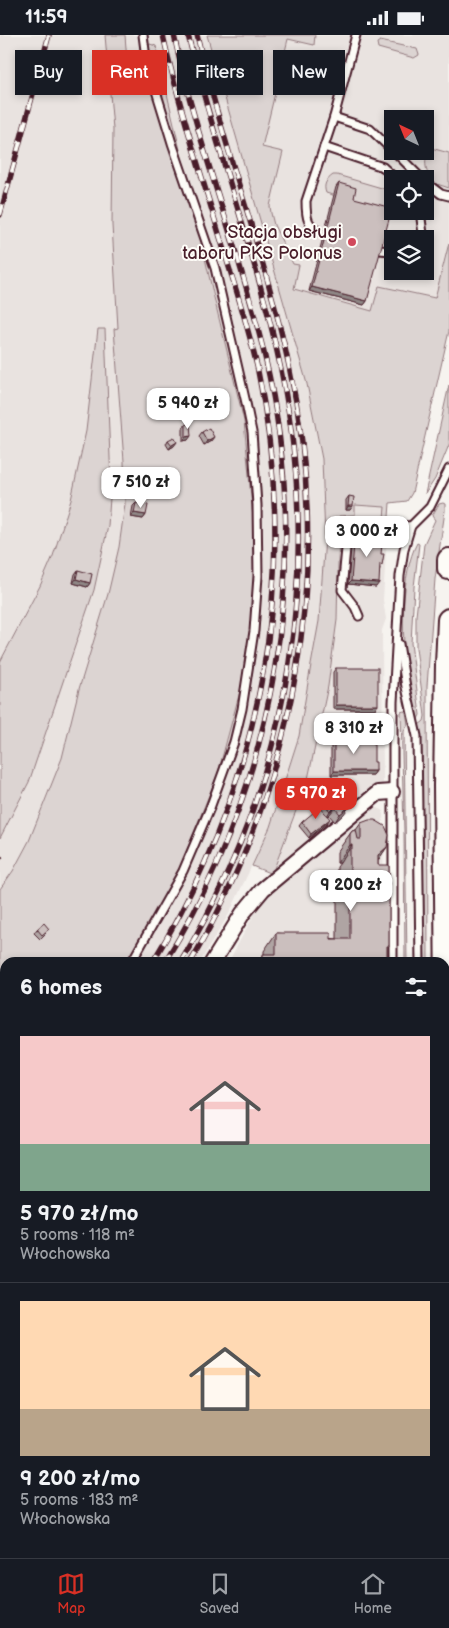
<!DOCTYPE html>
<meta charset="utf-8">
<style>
:root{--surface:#171b24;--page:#20242c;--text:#f1f3f6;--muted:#9ea1a6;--line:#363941;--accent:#d93025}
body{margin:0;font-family:"Balsamiq Sans",sans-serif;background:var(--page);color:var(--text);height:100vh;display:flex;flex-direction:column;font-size:19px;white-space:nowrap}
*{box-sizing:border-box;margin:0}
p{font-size:16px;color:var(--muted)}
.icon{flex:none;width:28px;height:28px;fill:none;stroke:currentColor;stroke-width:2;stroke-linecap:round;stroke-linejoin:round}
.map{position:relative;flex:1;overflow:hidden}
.details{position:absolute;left:0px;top:922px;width:450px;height:601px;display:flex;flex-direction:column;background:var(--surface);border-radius:15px 15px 0 0;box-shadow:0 2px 8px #0003}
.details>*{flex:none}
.top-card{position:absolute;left:15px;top:15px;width:420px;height:45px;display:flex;gap:10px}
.needle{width:32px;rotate:317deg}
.fabs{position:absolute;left:384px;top:75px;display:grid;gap:10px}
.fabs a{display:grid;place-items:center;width:50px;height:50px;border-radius:0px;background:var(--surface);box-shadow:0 2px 8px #0003;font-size:25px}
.price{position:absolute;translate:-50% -42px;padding:0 11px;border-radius:10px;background:#fff;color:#222;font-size:16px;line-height:32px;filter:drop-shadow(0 1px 2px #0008)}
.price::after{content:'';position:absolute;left:50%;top:30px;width:15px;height:11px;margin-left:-8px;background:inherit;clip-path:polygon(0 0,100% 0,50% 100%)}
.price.active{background:var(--accent);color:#fff}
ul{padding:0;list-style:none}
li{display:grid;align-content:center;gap:10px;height:265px;padding:0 20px}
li+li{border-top:1px solid var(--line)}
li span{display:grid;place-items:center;height:155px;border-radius:0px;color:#555}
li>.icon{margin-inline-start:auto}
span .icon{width:90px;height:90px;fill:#fffc;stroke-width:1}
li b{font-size:21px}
h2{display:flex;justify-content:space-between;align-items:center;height:60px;padding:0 20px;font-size:21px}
.pill{padding:0 18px;border-radius:0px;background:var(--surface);box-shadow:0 2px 8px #0003;font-size:18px;line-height:45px}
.pill.active{background:var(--accent);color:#fff}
.status{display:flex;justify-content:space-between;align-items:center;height:35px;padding:0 25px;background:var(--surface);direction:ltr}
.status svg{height:14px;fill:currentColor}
.tabs{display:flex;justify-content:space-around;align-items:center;height:70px;border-top:1px solid var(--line);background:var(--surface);font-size:14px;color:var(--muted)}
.tabs a{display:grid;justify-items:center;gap:2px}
.tabs .active{color:var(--accent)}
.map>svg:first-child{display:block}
.built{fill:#e9e3e0;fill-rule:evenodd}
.green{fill:#dcd4d2;stroke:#937a7e}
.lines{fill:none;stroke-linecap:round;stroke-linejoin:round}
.lane-casing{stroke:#4a1f2b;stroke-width:11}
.street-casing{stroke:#4a1f2b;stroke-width:18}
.primary-casing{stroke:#4a1f2b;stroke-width:26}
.lane{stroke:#fdfcf7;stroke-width:7}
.street{stroke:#fdfcf7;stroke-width:14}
.primary{stroke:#fdfcf7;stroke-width:22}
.rail-casing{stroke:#4a1f2b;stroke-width:5.5}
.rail{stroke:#fdfcf7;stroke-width:4;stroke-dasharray:11;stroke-linecap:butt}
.wall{fill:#afa4a3;stroke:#4a1f2b}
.shaded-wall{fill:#8e8685;stroke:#4a1f2b}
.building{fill:#cbbfbe;stroke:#4a1f2b}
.poi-dot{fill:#d1495b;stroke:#fdfcf7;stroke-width:2}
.labels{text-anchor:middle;stroke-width:4;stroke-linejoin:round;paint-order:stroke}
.poi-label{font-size:18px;fill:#4a1f2b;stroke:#fdfcf7;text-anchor:end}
</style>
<div class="status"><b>11:59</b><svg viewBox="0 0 49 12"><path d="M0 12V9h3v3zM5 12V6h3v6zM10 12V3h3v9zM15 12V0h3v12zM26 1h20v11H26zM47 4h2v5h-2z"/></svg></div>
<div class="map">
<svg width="449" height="1523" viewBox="0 0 449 1523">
<rect width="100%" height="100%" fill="#f6f3ef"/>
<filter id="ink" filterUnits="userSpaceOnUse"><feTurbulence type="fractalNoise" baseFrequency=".02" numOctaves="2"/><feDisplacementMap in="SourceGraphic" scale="10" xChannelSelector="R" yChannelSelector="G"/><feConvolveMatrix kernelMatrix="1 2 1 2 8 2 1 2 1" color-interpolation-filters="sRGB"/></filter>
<g filter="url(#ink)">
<g class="built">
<path d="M0,0H207L307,349L322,424L325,503L319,586L299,701L270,792L229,879L200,927L5,928V1158L0,1162Z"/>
<path d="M289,0H449V208L435,263L379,251L372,276L294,254L293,229L274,190L270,171L283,117L261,112ZM392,84H425V116H392ZM392,144H425V176H392ZM392,204H425V236H392Z"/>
<path d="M339,460L389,468L383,565L386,584L382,595L383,750L368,760L272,839L308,744L328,651L337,585Z"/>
<path d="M373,771L383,776L384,927L228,928L263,862Z"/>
<path d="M5,1192V1519H395V1523H0V1197Z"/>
</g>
<g class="green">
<path d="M105,0H125L129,54L139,47C142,34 137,17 150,9L156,11L216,271L244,386L259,549L246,634L218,738L177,839L130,927L5,928V977L0,972V854L13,836L29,806L62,723L79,654L108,559L119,512L125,469L124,426L114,294L118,293L112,190L113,94Z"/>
<path d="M207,0H315L314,10L288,4L262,112L283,117L270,171L271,178L274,190L293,229L299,230L294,254L372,276L379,251L435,263L449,208V296L412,458L407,466L390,468L389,482L384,483L385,472L355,470V480L339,481L337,585L328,651L308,744L272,839L252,831L270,792L299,701L311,630L319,586L325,503L322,424L307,349Z"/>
<path d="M380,6L417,14L419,20L414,23L378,13L377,8Z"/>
<path d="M431,113L449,118V153L431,147C426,136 422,123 431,113Z"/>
<path d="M333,140H337L392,156V176H399L395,178L389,177L326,158C323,150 326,145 333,140Z"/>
<path d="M98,294H105L111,449L108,491L94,555L29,747L0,803V627L40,551L53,521L71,465L86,396Z"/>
<path d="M449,350V410L435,444L425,459Z"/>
<path d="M443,468L445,469V476L435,544L427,651L428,928L424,927L422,720L419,690L424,686L425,681L416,613V581L424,509L435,485L432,481L439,469Z"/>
<path d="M417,508L419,509L414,552L411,608L420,680L418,684C414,667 410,651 407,635C401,602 401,537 417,508Z"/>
<path d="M404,676L406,677L408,690L404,696L407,928L405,927L404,797L401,677Z"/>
</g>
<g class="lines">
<g class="lane-casing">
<g id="lane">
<path d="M334,82L370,94L392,115"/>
<path d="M324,112L383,132L396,144"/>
<path d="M394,116L422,144"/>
<path d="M425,147L441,159L449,161"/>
<path d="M324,199C307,191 306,184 306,166L334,82L356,0"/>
<path d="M420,204L423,199L420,176"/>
<path d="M379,215L392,216"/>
<path d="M359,581L355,572L342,555L347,503L350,494L356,490L365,489L411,491"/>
<path d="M399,609L406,652L417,701L420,928"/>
<path d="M131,928L183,836L210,773L234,707L242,674L254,596L258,541L257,470L252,397L246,368L215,233L172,108L146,23L143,0"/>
<path d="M393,928V667L400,541L404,514L411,491L430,472L449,434"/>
<path d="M445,1408L449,1411"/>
</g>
</g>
<g class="street-casing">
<g id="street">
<path d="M212,928L243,878L263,854L378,758L392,757"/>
<path d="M0,1071L5,1066"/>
<path d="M0,1175L5,1171"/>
</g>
</g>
<g class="primary-casing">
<g id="primary">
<path d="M449,525V533"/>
<path d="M449,585L447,630L445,751L449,1182"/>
</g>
</g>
<use href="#lane" class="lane"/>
<use href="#street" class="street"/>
<use href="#primary" class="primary"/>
<g class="rail-casing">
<g id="rail">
<path d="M0,180L49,0"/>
<path d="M152,928C263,746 301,540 257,331C249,297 239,263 228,229C206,153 180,77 163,0"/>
<path d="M164,928C276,750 313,526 265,322C239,213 197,109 174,0"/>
<path d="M180,928C293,742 325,523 276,312C252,207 213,105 188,0"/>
<path d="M190,928C295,749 334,534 289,331C265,219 223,112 197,0"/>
<path d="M0,1104L5,1100"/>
<path d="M0,1117L5,1113"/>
<path d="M0,1137L5,1133"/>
<path d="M0,1149L5,1144"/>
</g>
</g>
<use href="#rail" class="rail"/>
</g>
<g class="wall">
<path d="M339,148L354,163L367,266L364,270L309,256L336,152Z"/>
<path d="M186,389L188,405L183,406V393Z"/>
<path d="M202,397L211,406L204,410L199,401Z"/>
<path d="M168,405L174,411L169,414L166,409Z"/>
<path d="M349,461L350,475H346V465Z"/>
<path d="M136,468L146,480L143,484L131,482L133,471Z"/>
<path d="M355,497L380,533L376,552L348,549L352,501Z"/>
<path d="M78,535L90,548L87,552L73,548L75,539Z"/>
<path d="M336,633L375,674H333V637Z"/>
<path d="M334,701L347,703L374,727L376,736L373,740H331V705Z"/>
<path d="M324,759L344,779L335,787L329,780L327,782V788L309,803L299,791L302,787L321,774L323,772L318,767Z"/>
<path d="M361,788L387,812L378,825V830L387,914V924L389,928H257L264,919V916L276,898L337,904V832L340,828H337V817L352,796L356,795Z"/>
<path d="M37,894L46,898L40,904L34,898Z"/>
<path d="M0,1295L5,1300V1473L0,1469Z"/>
<path d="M59,1519H338L339,1523H64Z"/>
</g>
<g class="shaded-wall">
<path d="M312,252L367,266L364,270L309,256Z"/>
<path d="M191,401L188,405L183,406L186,402Z"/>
<path d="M214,402L211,406L204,410L207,406Z"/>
<path d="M177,407L174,411L169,414L172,410Z"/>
<path d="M348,471H353L350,475H346Z"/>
<path d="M134,478L146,480L143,484L131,482Z"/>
<path d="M76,544L90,548L87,552L73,548Z"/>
<path d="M351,546L379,548L376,552L348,549Z"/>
<path d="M336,670H378L375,674H333Z"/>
<path d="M334,736H376L373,740H331Z"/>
<path d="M349,772L344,779L335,787L340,779Z"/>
<path d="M335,773L329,780L325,784L330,776Z"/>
<path d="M330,784L327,788L309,803L311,799Z"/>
<path d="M350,810H352L340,828H337Z"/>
<path d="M387,812L375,830L378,820Z"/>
</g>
<g class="building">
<path d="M339,148L356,153L354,163L392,173L367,266L312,252Z"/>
<path d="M186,389H190L191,401L186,402Z"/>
<path d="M209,393L214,402L207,406L202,397Z"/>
<path d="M174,402L177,407L172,410L168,405Z"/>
<path d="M349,461L354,462L353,471H348Z"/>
<path d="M136,468L148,470L146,480L134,478Z"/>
<path d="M355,497L383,499L381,519H384L382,530L380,529L379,548L351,546Z"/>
<path d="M78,535L92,539L90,548L76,544Z"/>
<rect x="336" y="633" width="42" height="37"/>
<path d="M334,701H346L347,703H367L374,710V727H376V736H334Z"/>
<path d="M333,752L349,772L340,779L335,773L330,776L325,770L329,766L324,759Z"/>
<path d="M320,772L330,784L311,799L302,787Z"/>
<path d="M369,785H375L385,791L389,800L387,812L378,820V830H389V911H387V924L389,925V928H263V919H276V898H331V904H350V814H352V810H350V799L352,796L356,795L358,804H361V788Z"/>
<path d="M0,820L3,822L0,826Z"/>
<path d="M44,888L49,894L42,900L37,894Z"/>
<path d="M0,1295L5,1300V1451L0,1447Z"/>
<path d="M0,1492L5,1496V1519H31L36,1523H0Z"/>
<path d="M85,1519H338L339,1523H86L88,1521Z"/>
</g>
</g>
<circle class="poi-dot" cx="352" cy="207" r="5"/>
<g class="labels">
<g class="poi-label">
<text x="342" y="203">Stacja obsługi<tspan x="342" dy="21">taboru PKS Polonus</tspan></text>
</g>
</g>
</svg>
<div class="fabs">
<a><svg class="needle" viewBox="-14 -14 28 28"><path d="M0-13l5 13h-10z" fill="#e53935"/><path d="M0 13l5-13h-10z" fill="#9ea1a6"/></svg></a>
<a><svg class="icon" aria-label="locate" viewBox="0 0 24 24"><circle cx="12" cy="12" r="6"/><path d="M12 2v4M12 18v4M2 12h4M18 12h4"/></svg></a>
<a><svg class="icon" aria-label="layers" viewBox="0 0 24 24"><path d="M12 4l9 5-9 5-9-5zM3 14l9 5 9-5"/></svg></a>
</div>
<b class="price" style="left:188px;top:395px">5 940 zł</b>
<b class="price" style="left:141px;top:474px">7 510 zł</b>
<b class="price" style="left:367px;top:523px">3 000 zł</b>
<b class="price" style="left:354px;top:720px">8 310 zł</b>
<b class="price active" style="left:316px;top:785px">5 970 zł</b>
<b class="price" style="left:351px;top:877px">9 200 zł</b>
<div class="top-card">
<a class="pill">Buy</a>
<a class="pill active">Rent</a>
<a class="pill">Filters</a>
<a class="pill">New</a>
</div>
<section class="details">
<h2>6 homes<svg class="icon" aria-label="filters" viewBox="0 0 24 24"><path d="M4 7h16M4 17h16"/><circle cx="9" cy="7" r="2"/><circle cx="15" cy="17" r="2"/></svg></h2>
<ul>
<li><span style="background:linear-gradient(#f6c9c9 70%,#7fa58c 0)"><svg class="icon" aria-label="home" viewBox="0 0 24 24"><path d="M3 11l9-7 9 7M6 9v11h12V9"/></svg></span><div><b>5 970 zł/mo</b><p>5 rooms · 118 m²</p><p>Włochowska</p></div></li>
<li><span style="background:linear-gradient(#ffd9b3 70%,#b9a48a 0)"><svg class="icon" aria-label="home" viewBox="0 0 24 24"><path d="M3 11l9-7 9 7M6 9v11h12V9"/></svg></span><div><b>9 200 zł/mo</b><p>5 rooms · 183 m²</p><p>Włochowska</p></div></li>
</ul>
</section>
</div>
<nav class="tabs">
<a class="active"><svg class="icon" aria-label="map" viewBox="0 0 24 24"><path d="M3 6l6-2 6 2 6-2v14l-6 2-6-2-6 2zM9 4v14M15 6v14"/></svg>Map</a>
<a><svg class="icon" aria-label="saved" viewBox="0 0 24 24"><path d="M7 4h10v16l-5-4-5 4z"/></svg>Saved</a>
<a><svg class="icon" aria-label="home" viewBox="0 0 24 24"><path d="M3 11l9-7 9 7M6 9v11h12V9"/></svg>Home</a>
</nav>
